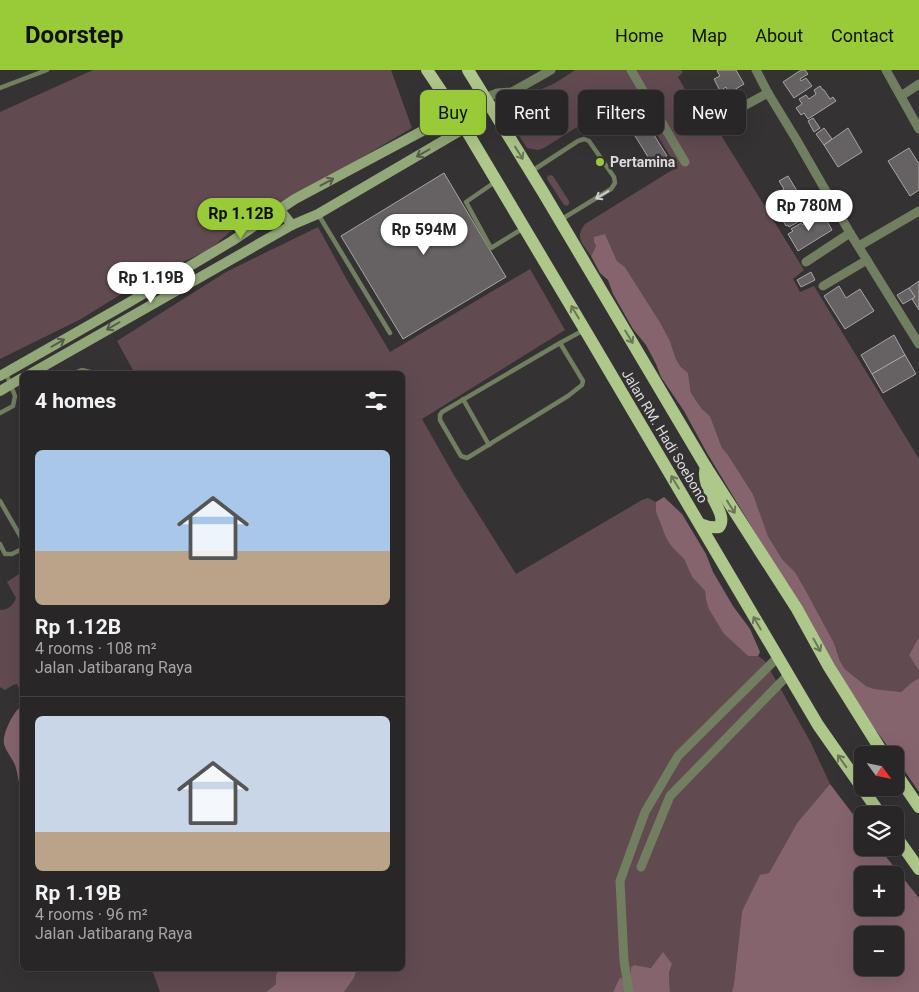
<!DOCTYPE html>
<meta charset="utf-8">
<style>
:root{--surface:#282626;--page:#302e2e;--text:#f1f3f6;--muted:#a5a5a7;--line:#444343;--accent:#98cb37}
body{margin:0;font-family:Roboto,sans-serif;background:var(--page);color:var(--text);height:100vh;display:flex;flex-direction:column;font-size:19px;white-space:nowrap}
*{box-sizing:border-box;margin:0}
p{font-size:16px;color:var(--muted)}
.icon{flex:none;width:28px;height:28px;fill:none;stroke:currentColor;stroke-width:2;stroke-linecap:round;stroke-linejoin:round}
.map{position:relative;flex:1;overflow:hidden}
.side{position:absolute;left:20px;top:301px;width:385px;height:600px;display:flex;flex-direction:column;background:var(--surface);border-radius:8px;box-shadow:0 5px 20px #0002,0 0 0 1px var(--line)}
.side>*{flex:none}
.banner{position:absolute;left:420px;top:20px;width:424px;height:45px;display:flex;gap:10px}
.needle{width:32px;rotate:123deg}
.buttons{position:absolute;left:854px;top:676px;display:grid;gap:10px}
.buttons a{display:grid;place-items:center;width:50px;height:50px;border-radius:8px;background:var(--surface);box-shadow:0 5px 20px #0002,0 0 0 1px var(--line);font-size:25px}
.price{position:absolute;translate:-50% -42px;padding:0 11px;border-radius:18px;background:#fff;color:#222;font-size:16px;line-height:32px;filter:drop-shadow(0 1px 2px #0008)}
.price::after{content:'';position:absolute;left:50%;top:30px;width:15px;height:11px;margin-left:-8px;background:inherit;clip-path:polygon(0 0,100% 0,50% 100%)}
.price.current{background:var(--accent);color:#111}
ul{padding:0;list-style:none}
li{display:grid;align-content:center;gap:10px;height:265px;padding:0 15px}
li+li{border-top:1px solid var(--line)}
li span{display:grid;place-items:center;height:155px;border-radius:8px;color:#555}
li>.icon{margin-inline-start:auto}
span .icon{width:90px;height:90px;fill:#fffc;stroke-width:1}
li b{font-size:21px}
h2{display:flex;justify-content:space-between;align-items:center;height:60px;padding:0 15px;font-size:21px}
.pill{padding:0 18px;border-radius:8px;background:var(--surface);box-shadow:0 5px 20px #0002,0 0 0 1px var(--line);font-size:18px;line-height:45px}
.pill.current{background:var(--accent);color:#111}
header{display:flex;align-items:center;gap:30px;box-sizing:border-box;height:70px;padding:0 25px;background:var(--accent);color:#111}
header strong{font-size:24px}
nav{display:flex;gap:28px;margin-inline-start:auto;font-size:18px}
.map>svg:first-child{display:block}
.green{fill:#624a51}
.forest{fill:#86646d;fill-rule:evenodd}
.building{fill:#666263;stroke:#a8a4a5}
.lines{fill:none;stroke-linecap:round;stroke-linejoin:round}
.lane{stroke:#717e60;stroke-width:4.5}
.street{stroke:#717e60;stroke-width:9}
.secondary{stroke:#93a878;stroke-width:10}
.primary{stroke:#adc88a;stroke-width:12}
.oneway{stroke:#565b4b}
.oneway2{stroke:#6b765a}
.oneway3{stroke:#cdcdc9}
.poi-dot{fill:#98cb37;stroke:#353233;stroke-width:2}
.labels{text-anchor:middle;stroke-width:5;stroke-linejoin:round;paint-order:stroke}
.poi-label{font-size:14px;font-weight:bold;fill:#dddbdc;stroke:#353233;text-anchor:start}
.street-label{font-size:14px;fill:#dddbdc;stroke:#353233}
</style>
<header>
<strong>Doorstep</strong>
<nav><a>Home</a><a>Map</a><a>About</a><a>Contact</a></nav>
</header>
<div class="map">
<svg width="919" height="922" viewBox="0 0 919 922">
<rect width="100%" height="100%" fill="#353233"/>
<g class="green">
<path d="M93,0H391L412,58L267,143L230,162L209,180L144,210L81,249L0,289V42Z"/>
<path d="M575,0H681L683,2L678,7L708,59L716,57L804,200L793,209L800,222L814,216L919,389V567L909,585L919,601V608L911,613L901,622L875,619L866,616L845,599L840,591L834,573L805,519L795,502L782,489L768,466L753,424L728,385L722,378L710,346L702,339L691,323L688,304L681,297L676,289L670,271L661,254L625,197L617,191L605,164L594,172L596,176L591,186C583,173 574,168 585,154L677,97L631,23L544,78L538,80L527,78C522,70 516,62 514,53C509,30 539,21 555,13C562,9 569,4 575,0Z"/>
<path d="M550,105L553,106L569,131V134L567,136L564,135L547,109L548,106Z"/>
<path d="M318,157L347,210L390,282L530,199L565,260L422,349L455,407L516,504L642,430L648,428L656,432V442L666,468L671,476L684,489L692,507L705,521L706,530L724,564L748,586H758L765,591L811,673L830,714L797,753L769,803L760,806L742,841L734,913L732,922H670L669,903L672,894L651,898L636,895L631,911L627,913L620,907L613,922H344L354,908L357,899H402V304H135L117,271L226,202Z"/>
<path d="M22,502V624L17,614L13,615L5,620L0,617V540C8,540 13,536 16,528L7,512Z"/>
<path d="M151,899H279L276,905V914L266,922H160L154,905Z"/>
</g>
<g class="forest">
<path d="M605,164L617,191L625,197L661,254L670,271L676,289L681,297L688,303L691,323L702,339L710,346L722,378L728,385L753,424L768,466L782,489L795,502L805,519L834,573L840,591L845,599L866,616L875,619L901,622L911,613L919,608V722L895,687V685H894L857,635L826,580L707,383L684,341L661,307L656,294L646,275L633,259L613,224L608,210L600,203L591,186L596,176L594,172V167Z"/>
<path d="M664,427L682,444L706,484L713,502L733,536L750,559L760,582L758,586H748L724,564L709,539L706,530L705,521L692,507L684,489L671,476L666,468L656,442V432Z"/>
<path d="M919,567V601L909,585Z"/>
<path d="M22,636V718L21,717C18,711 18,705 16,698C14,690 6,682 4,674C2,664 14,640 22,636Z"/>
<path d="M830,714L862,756V778H879L919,828V922H732L734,913L742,841L760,805L769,803L797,753ZM862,805H895V838H862ZM862,865H895V898H862Z"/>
<path d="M663,882L672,894L669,903L670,922H613L620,907L627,913L631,911V897L635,895L651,898Z"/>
<path d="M279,899H357L354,908L344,922H266L276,914V905Z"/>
</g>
<g class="building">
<path d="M719,0H736L744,14L729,23L726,17L720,21L714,9L720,6L717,1Z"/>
<path d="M801,0H805L808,4L800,9L801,11L806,8L812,16L794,28L783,12Z"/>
<path d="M820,16L823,20H824L830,29L833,27L836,31L808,49L804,43L801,45L796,38L802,34L799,29L806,25L809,29L816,24L814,20Z"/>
<path d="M630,26L635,34L607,51L602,43Z"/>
<path d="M638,39L667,86L653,95L624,48Z"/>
<path d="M813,48L820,58L814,62L808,51Z"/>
<path d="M824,58L832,69L824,75L816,64Z"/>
<path d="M848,58L862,82L838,97L824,75Z"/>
<path d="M909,78L919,94V120L910,126L888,91Z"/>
<path d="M444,103L506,207L403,269L341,166Z"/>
<path d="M788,106L799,124L777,137L772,127L784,119L779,111Z"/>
<path d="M800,126L803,132L809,129L815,139L797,150L798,152L789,157L788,155L786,156L780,146L791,140L787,134Z"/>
<path d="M823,144L832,160L798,181L788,164L793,161L791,159L801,153L803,155Z"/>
<path d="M811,202L815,210L801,217L797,210Z"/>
<path d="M919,211V240L912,229L915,227L909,218Z"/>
<path d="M839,216L846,228L860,219L874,241L845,259L824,226Z"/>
<path d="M909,218L915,227L903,234L897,225Z"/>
<path d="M894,265L905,285L872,304L861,285Z"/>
<path d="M905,285L916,304L883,323L872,304Z"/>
</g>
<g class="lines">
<g class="lane">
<path d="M0,18L47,0"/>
<path d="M532,101L578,71L584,69L589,71L614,107L615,113L611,119L562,149"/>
<path d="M495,112L466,132L491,178L522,159"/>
<path d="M318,144L390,263"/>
<path d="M560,273L583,311L582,315L568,326L472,385L467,388L461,386L440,350V345L442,342L560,273L584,260"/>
<path d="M72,304L82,300L90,302L91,304"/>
<path d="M463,329L489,375"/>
<path d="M0,343L13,336L15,326L6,303"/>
<path d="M0,431L22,469"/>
<path d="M0,474L5,484H12L22,479"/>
</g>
<g class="street">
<path d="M631,0L685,92"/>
<path d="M756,0L768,23"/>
<path d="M886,0L919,59"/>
<path d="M901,26L919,14"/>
<path d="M485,28L497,23L512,22L551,0"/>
<path d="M493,41L503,35L512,22"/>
<path d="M718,50L768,23L796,69L850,163L919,274"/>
<path d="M859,176L919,141"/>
<path d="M806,192L850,163"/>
<path d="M823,216L867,190"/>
<path d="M641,797L670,726L788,605"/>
<path d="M629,922L624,891L620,811L645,742L678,686L778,587"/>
</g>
<g class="secondary">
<path d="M280,140L292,155"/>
<path d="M30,304L292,155L318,144L465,58"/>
<path d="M0,306L128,233L232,171L295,129L456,43"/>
<path d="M0,321L22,308"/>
</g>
<g class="primary">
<path d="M427,0L456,43L585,260L818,655L881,745"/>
<path d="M468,0L543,122L706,397L797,539L829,597L884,685"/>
<path d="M700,454C707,457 712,458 719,457C730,443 699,420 706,397"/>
<path d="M895,702L919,737"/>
<path d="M895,765L919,799"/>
</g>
</g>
<defs><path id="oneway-shaft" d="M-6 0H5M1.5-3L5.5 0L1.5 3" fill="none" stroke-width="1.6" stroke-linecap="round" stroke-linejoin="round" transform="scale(1.25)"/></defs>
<g class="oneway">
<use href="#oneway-shaft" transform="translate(423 83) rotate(150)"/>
<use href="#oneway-shaft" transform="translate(327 112) rotate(-28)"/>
<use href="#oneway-shaft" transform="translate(113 256) rotate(150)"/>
<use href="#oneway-shaft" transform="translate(58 273) rotate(-30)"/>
</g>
<g class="oneway2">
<use href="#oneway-shaft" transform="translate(519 83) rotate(58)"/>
<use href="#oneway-shaft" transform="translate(575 242) rotate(-121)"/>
<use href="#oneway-shaft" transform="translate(629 267) rotate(59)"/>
<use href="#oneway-shaft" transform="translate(675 412) rotate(-121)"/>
<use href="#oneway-shaft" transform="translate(731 437) rotate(58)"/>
<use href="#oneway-shaft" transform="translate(757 553) rotate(-120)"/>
<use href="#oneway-shaft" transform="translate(817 575) rotate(61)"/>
<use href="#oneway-shaft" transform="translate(842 691) rotate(-125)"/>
</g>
<use class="oneway3" href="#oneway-shaft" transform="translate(602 125) rotate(149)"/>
<circle class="poi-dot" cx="600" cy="92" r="5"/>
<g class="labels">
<g class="poi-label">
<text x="610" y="97">Pertamina</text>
</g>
<g class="street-label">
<text transform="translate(665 366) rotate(59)" y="5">Jalan RM. Hadi Soebono</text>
</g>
</g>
</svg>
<div class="buttons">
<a><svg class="needle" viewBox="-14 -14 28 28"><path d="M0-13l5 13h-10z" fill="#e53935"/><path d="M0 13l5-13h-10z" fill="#a5a5a7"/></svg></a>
<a><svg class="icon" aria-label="layers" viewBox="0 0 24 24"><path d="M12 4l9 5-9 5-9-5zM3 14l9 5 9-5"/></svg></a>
<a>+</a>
<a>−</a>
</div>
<b class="price" style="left:809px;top:162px">Rp 780M</b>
<b class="price current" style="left:241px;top:170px">Rp 1.12B</b>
<b class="price" style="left:424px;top:186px">Rp 594M</b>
<b class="price" style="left:151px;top:234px">Rp 1.19B</b>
<div class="banner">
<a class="pill current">Buy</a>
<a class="pill">Rent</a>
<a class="pill">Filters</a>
<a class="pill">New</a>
</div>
<section class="side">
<h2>4 homes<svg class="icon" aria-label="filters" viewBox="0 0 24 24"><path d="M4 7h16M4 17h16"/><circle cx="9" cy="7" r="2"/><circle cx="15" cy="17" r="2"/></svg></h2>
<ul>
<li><span style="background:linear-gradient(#a9c7e8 65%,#b9a48a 0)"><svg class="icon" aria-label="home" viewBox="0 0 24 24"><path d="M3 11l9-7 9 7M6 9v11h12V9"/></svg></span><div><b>Rp 1.12B</b><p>4 rooms · 108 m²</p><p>Jalan Jatibarang Raya</p></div></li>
<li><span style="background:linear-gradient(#c9d6e8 75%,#b9a48a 0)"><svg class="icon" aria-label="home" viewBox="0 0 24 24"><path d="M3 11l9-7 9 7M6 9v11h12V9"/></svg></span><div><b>Rp 1.19B</b><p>4 rooms · 96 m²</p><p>Jalan Jatibarang Raya</p></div></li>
</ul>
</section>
</div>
